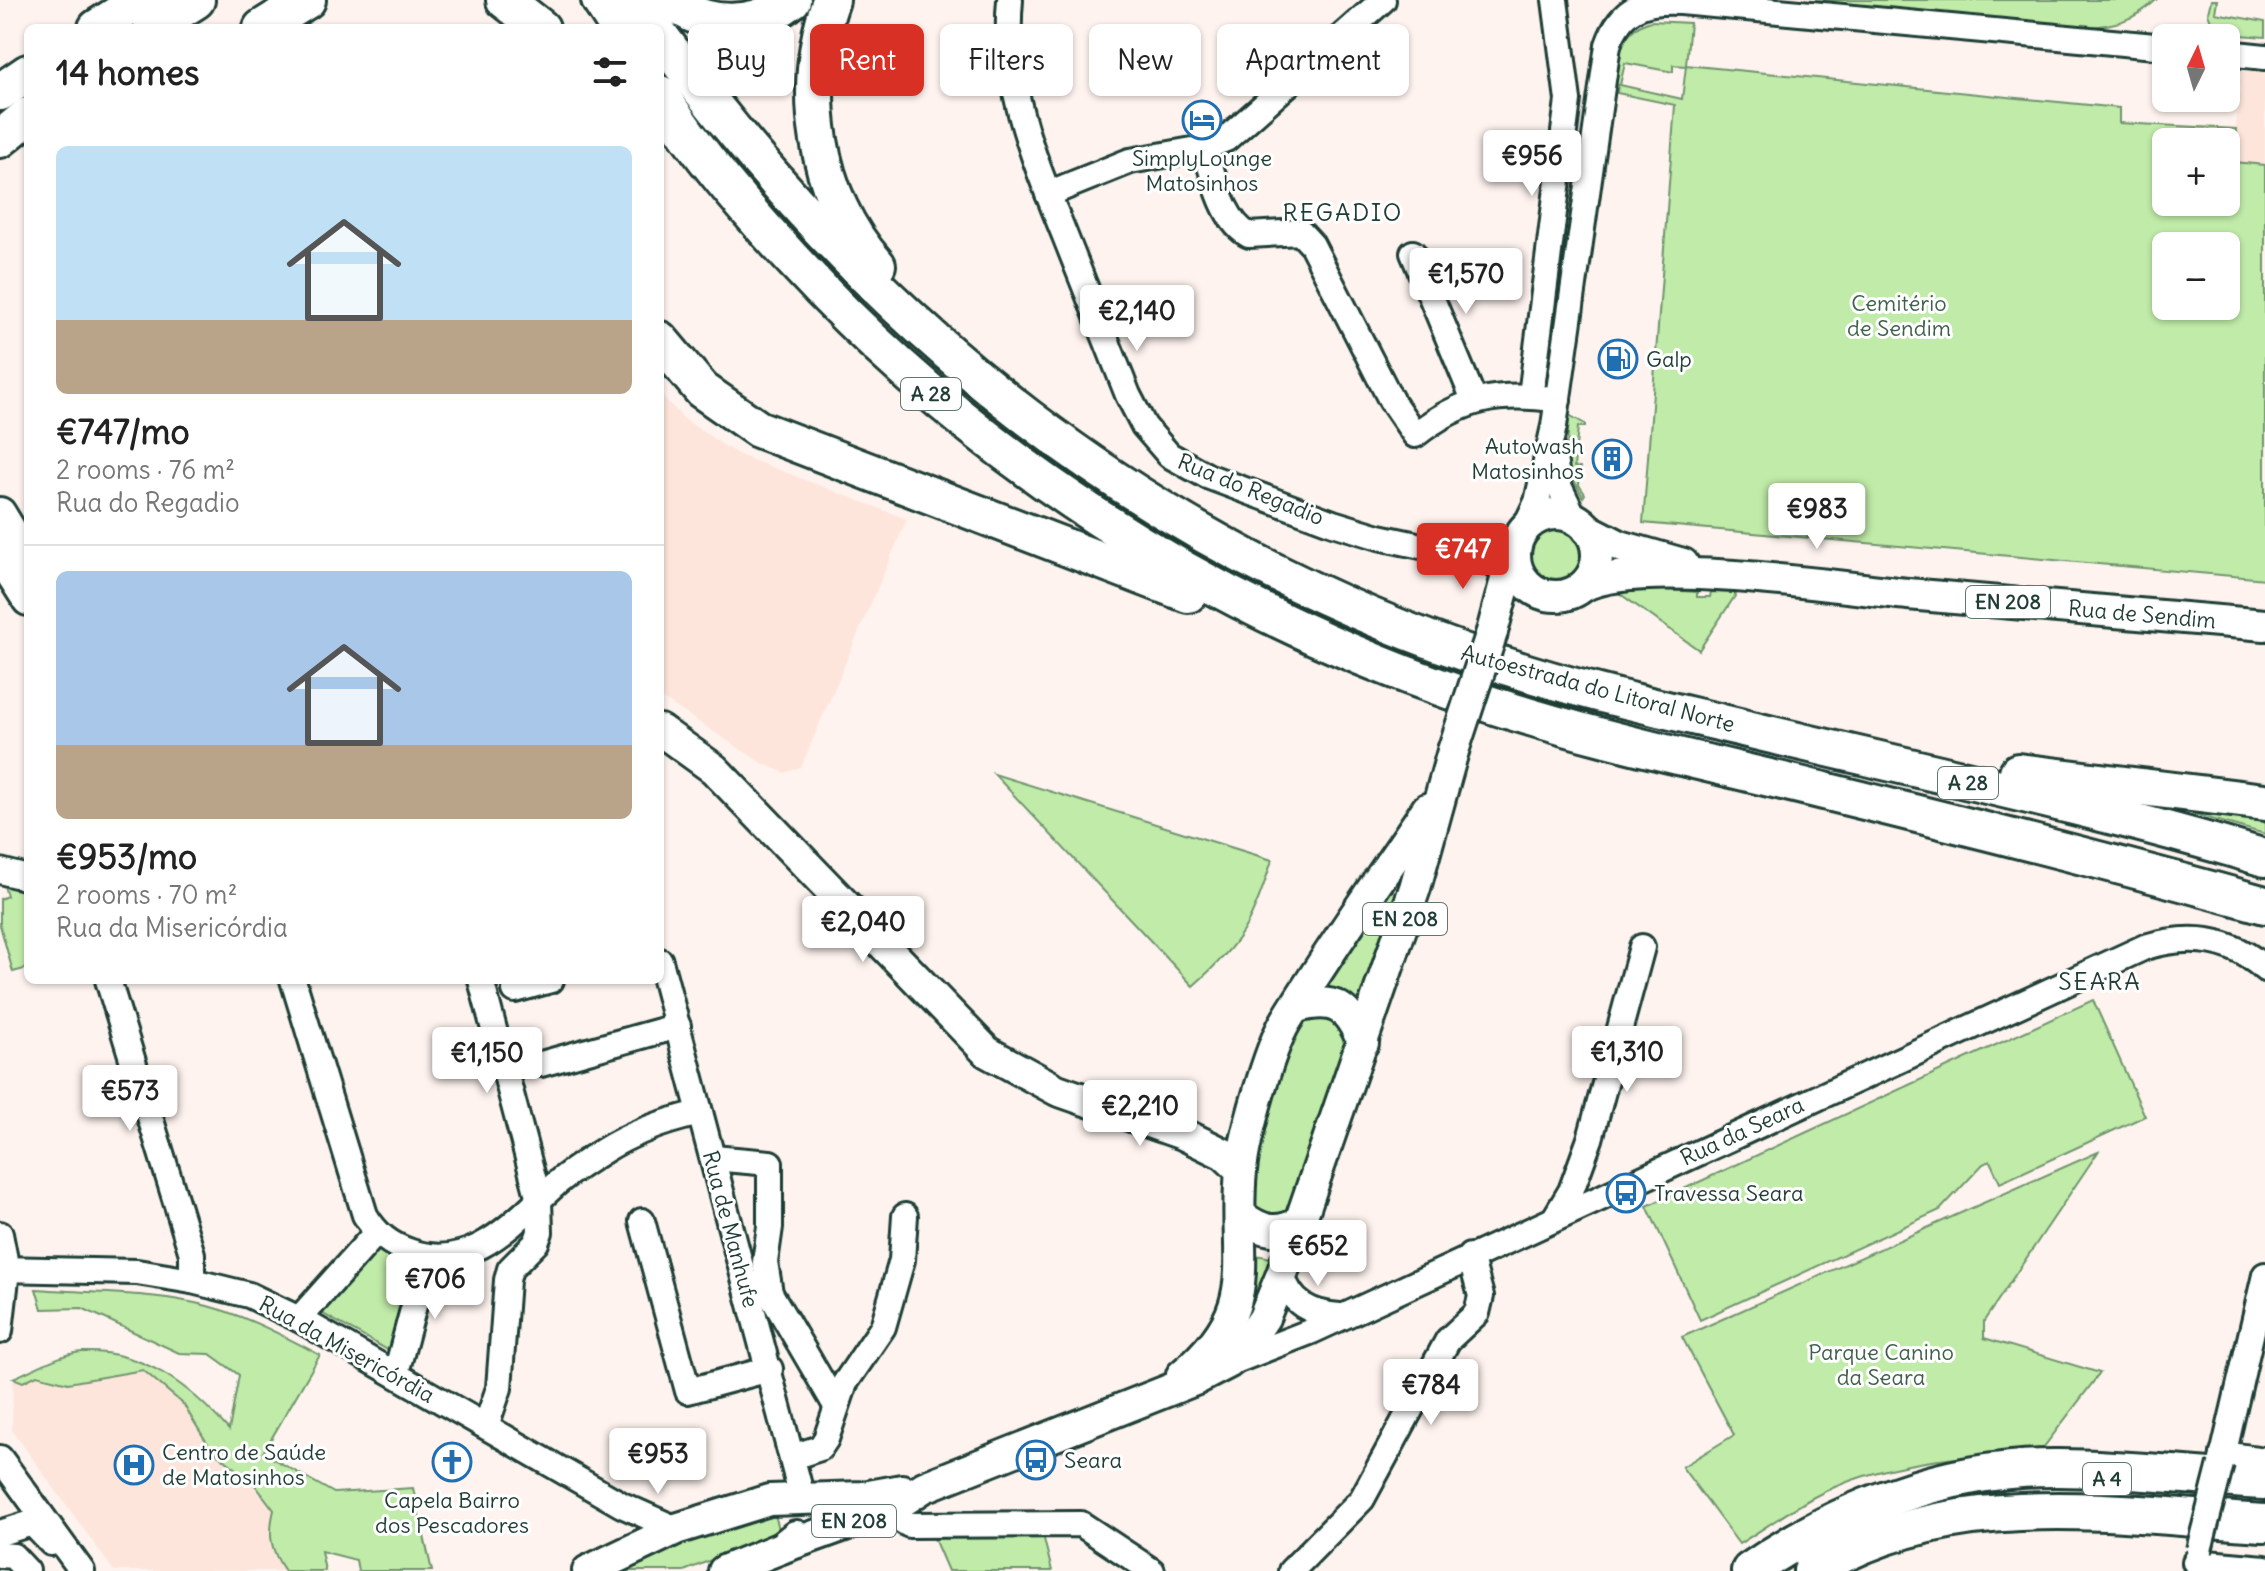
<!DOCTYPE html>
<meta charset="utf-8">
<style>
:root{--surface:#fff;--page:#f2f2f2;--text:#222;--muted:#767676;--line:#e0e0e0;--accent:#d93025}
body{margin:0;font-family:Delius,sans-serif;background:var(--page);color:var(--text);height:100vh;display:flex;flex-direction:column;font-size:30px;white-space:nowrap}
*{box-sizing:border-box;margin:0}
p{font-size:26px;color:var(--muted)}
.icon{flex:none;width:44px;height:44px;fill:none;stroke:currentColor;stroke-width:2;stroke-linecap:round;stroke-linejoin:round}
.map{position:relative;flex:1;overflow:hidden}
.details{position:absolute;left:24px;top:24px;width:640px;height:960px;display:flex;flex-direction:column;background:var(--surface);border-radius:12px;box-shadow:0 2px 6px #0004}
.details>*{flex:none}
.guide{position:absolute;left:688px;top:24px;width:760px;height:72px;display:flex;gap:16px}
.needle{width:52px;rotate:5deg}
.buttons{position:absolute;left:2152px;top:24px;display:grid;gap:16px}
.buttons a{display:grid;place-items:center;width:88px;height:88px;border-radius:12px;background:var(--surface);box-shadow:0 2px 6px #0004;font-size:40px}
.price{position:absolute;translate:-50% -68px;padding:0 18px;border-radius:8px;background:#fff;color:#222;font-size:26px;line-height:52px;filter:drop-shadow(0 2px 4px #0008)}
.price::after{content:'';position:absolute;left:50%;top:48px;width:24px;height:18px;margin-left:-12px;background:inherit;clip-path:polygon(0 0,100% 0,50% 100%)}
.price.on{background:var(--accent);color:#fff}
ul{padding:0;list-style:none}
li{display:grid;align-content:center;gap:16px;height:424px;padding:0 32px}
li+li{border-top:2px solid var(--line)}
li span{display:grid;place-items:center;height:248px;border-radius:12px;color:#555}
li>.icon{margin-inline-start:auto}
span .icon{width:144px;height:144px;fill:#fffc;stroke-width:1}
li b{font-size:34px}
h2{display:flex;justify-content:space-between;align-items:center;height:96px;padding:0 32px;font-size:34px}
.tag{padding:0 28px;border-radius:12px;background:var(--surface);box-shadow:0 2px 6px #0004;font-size:28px;line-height:72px}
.tag.on{background:var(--accent);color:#fff}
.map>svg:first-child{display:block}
.built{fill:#fde5db}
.green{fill:#c0eba8;stroke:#70946e;stroke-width:2;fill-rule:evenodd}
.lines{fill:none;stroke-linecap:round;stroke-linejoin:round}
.minor-casing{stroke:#1f3d34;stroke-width:30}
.major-casing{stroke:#1f3d34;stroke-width:36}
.highway-casing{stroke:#1f3d34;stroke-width:42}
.minor{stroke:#fff;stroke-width:24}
.major{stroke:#fff;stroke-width:30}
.highway{stroke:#fff;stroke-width:36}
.minor-bridge-casing{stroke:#1f3d34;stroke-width:30;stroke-linecap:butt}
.major-bridge-casing{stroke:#1f3d34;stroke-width:36;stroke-linecap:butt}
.minor-bridge{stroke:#fff;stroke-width:24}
.major-bridge{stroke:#fff;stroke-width:30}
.labels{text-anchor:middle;stroke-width:6;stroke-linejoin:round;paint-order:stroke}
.shield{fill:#fff;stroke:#627771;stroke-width:2}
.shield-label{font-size:20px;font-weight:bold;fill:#1f3d34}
.poi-label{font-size:22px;fill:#1f3d34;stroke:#fff;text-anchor:start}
.park-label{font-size:22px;fill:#3f604b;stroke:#fff}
.street-label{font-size:22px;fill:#1f3d34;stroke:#fff}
.neighbourhood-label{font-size:24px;letter-spacing:2px;fill:#1f3d34;stroke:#fff}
</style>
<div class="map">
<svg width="2265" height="1571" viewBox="0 0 2265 1571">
<rect width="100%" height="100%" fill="#fef3ef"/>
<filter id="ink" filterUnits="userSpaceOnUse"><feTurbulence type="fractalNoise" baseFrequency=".0125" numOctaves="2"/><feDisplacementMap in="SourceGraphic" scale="16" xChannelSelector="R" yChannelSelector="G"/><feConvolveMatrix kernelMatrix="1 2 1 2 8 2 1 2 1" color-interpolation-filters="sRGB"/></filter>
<g filter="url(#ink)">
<g class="built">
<path d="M2241,71L2265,73V165L2233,162Z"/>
<path d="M660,394L684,419L737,454L907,519L801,767L785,773L762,763L660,697Z"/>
<path d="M143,1369L183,1404L211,1449L252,1481L274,1510L269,1531L274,1556L285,1571H114L12,1430L13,1378L23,1382L37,1375L68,1383Z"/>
</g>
<g class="green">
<path d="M1780,0H2156C2135,20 2114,26 2085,27Z"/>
<path d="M2211,0H2217L2215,13L2265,22V37L2216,33L2208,13Z"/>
<path d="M1651,21L1690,23L1686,65L2119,108V123L2236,129L2234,162L2265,165V579L1643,523L1675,105L1617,93L1618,85L1614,83C1619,55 1619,30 1651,21ZM1625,63L1673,72V65L1686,66L1682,99L1620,85ZM2166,142H2226V202H2166ZM2166,246H2226V306H2166Z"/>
<path d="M1569,415L1585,424V427H1578L1574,467L1580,468L1579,485L1585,494L1583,497L1566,466Z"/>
<circle cx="1555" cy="555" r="26"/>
<path d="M1609,586L1697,592V597H1710L1711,592L1737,593L1699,650Z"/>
<path d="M994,774L1272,860C1253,921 1242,943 1193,986Z"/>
<path d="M2136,798L2265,812V834Z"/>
<path d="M3,882L28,887V968L13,972L0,925V899L7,896Z"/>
<path d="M1388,889L1404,895L1362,1020L1317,996Z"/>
<path d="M2093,1000L2145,1116L2000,1183L1990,1161L1983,1164L1940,1210L1700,1320L1647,1206Z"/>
<path d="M1332,1017L1348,1043L1288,1218L1257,1214C1234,1170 1279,1072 1294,1026L1302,1018Z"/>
<path d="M2098,1152L1984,1321V1338L2100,1373L2040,1452C1963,1456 1881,1460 1812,1498C1787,1512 1763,1529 1739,1544L1682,1467L1734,1435L1682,1337Z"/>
<path d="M379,1247L414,1262L393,1353L318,1311Z"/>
<path d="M1250,1254L1277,1259L1259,1306L1250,1290Z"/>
<path d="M36,1289C89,1293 143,1292 195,1303C239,1312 280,1334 320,1355L263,1453L334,1493L413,1488L432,1571H358L356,1560L321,1551L325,1571H285C270,1550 268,1534 274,1510L252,1481L211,1449L183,1404L143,1370L68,1383L37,1375L23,1382L13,1378C33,1370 61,1353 83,1352C144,1350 190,1386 229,1430L239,1375L210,1354L179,1353L82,1308L42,1309Z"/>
<path d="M768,1514L775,1515L779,1529L773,1535L684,1571H622L672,1545Z"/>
<path d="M1040,1523L1052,1571H948L932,1534Z"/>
</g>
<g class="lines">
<g class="minor-casing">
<g id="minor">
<path d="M1010,0C1002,85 1034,159 1065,236C1086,289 1107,342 1128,395L1144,426L1169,455L1207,476L1333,523L1379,537L1478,558L1520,575"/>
<path d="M2226,53L2265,57"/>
<path d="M1204,148C1214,174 1222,221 1249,235L1300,232L1312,245L1391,400L1415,435C1462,398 1499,391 1558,400"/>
<path d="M1048,194L1130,161L1204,148L1226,139L1383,0"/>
<path d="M1413,253L1474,400"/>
<path d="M1531,396L1568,100L1555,0"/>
<path d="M1553,452L1558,484L1575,519"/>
<path d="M1524,529L1537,502L1554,426L1608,45C1621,7 1644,0 1681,2L2166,47"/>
<path d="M0,871L28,878"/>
<path d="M660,961L802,1497"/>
<path d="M108,980L192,1254V1281"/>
<path d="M293,980L365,1215C376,1234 390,1245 411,1252C474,1273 515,1220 557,1183C571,1171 587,1161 603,1151C633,1132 665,1121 700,1113"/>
<path d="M481,980L539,1200L540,1232L536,1243L510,1269L507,1280L499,1388L486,1426"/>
<path d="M515,990L551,980"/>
<path d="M541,1064L678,1026"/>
<path d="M713,1158L770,1163V1227L765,1262L770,1293L836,1406"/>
<path d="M1556,1216L1571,1191L1590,1139L1642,947"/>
<path d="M642,1221L688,1391L770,1369"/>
<path d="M0,1234L7,1270L0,1331"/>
<path d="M0,1269L137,1272L192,1281L249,1295L299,1319L622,1505L676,1529"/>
<path d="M1282,1274C1290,1304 1311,1314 1340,1316"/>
<path d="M299,1319L376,1233"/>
<path d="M1230,1363L1312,1331L2145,947C2188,934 2231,937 2265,969"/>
<path d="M396,1373L427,1257"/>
<path d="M2223,1454L2265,1460"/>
<path d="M792,1457L820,1448L826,1439L845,1383L883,1327L902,1260L905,1216"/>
<path d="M0,1458L82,1571"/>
<path d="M2221,1464L2265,1275"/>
<path d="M892,1508L894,1516L909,1525L1081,1524L1152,1571"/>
<path d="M0,1533L32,1523L51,1543"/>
<path d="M0,1555L13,1556L27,1571"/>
<path d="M2195,1562L2265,1568"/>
<path d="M1291,1571L1362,1499L1448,1340L1477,1313L1481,1296L1470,1256"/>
</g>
</g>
<g class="major-casing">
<g id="major">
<path d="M0,513L28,559"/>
<circle cx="1556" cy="555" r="41"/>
<path d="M1587,529L1620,546L1683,564"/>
<path d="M0,556L28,600"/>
<path d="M1583,586C1641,557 1837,587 1908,594C2027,604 2146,615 2265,625"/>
<path d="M1492,632L1514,549"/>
<path d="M660,730L714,769L987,1052L1057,1090L1183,1134L1224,1154L1241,1170"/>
<path d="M1297,1007C1335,997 1348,1006 1363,1043"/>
<path d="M1241,1216C1263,1232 1277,1235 1301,1222"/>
<path d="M1182,1375C1265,1306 1232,1262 1241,1171C1244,1138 1269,1049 1286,1021C1330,949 1380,879 1427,809"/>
<path d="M781,1548L892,1508L924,1487L1197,1379L1228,1363L1242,1351L1264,1318L1282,1274L1415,888L1453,751"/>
<path d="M588,1571L676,1529L769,1500L863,1497L902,1490"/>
<path d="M724,1571L781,1548L796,1536"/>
</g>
</g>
<g class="highway-casing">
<g id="highway">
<path d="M505,0L541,28"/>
<path d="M600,0L618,28"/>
<path d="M634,0L654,28"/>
<path d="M671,0C706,30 757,28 792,0"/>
<path d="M831,0C800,87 814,195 877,265"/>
<path d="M97,28L131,6L151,0"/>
<path d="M152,28L196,0"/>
<path d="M262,28L307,0"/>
<path d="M660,36C878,332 1144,548 1496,663C1570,688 1646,705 1722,723C1903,767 2086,804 2265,858"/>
<path d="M0,92L28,73"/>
<path d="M660,94C698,154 745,208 793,260C974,457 1204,605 1456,693C1576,735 1701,761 1824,791C1971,827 2119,864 2265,905"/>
<path d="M0,139L28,116"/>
<path d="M660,340L702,390L758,429L1188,594"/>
<path d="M2018,772L2265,802"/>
<path d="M1750,1571C1839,1508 1948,1467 2058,1468C2127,1468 2196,1477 2265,1481"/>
<path d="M1812,1571C1949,1485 2112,1514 2265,1523"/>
</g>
</g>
<use href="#minor" class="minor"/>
<use href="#major" class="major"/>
<use href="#highway" class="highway"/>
<g class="minor-bridge-casing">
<path id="minor-bridge" d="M2199,1550L2221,1464"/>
</g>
<g class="major-bridge-casing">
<path id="major-bridge" d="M1453,751L1492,632"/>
</g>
<use href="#minor-bridge" class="minor-bridge"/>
<use href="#major-bridge" class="major-bridge"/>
</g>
</g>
<defs>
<g id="hotel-ring" transform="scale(2)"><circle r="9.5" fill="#fff" stroke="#1f6fb2" stroke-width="1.5"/><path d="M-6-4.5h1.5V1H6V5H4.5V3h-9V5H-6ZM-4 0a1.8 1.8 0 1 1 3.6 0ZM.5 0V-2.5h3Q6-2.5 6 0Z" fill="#1f6fb2"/></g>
<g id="fuel-ring" transform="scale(2)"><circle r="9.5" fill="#fff" stroke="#1f6fb2" stroke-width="1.5"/><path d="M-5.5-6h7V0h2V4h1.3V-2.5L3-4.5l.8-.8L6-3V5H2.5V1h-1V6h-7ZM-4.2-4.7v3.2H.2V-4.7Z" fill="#1f6fb2"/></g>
<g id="building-ring" transform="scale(2)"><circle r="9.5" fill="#fff" stroke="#1f6fb2" stroke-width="1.5"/><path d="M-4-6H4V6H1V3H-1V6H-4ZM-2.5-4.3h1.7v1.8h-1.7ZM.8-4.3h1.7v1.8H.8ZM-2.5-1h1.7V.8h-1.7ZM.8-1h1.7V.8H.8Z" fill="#1f6fb2"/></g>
<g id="bus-ring" transform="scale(2)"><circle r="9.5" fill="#fff" stroke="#1f6fb2" stroke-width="1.5"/><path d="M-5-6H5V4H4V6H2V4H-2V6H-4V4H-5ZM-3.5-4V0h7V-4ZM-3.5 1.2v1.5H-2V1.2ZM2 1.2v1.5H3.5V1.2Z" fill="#1f6fb2"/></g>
<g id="church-ring" transform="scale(2)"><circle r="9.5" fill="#fff" stroke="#1f6fb2" stroke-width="1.5"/><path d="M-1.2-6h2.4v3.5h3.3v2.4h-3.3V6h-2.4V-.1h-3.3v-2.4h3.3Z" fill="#1f6fb2"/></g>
<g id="hospital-ring" transform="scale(2)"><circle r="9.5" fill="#fff" stroke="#1f6fb2" stroke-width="1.5"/><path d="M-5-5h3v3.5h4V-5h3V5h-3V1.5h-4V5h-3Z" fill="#1f6fb2"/></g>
</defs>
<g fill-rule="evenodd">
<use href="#hotel-ring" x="1202" y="120"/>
<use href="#fuel-ring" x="1618" y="359"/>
<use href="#building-ring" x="1612" y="459"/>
<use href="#bus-ring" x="1626" y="1193"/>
<use href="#bus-ring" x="1036" y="1460"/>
<use href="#church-ring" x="452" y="1462"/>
<use href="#hospital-ring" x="134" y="1465"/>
</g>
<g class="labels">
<g class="shield">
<rect x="901" y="378" width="60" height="32" rx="6"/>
<rect x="1966" y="586" width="84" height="32" rx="6"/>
<rect x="1938" y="767" width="60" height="32" rx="6"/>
<rect x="1363" y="903" width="84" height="32" rx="6"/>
<rect x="2083" y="1463" width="48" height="32" rx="6"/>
<rect x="812" y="1505" width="84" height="32" rx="6"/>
</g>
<g class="shield-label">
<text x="931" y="401">A 28</text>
<text x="2008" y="609">EN 208</text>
<text x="1968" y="790">A 28</text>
<text x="1405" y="926">EN 208</text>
<text x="2107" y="1486">A 4</text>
<text x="854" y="1528">EN 208</text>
</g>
<g class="poi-label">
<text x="1202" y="166" text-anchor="middle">SimplyLounge<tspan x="1202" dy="25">Matosinhos</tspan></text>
<text x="1646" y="367">Galp</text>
<text x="1584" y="454" text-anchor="end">Autowash<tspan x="1584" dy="25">Matosinhos</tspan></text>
<text x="1654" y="1201">Travessa Seara</text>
<text x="162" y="1460">Centro de Saúde<tspan x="162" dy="25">de Matosinhos</tspan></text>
<text x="1064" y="1468">Seara</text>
<text x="452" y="1508" text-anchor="middle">Capela Bairro<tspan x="452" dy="25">dos Pescadores</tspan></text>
</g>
<g class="park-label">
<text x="1899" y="311">Cemitério<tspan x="1899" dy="25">de Sendim</tspan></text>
<text x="1881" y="1360">Parque Canino<tspan x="1881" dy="25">da Seara</tspan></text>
</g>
<g class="street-label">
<text transform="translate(1251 489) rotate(22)" y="8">Rua do Regadio</text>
<text transform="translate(2142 614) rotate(5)" y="8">Rua de Sendim</text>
<text transform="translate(1598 688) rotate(15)" y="8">Autoestrada do Litoral Norte</text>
<text transform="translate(1742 1131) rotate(-25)" y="8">Rua da Seara</text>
<text transform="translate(731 1229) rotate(75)" y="8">Rua de Manhufe</text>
<text transform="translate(347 1349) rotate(29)" y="8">Rua da Misericórdia</text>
</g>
<g class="neighbourhood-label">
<text x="1343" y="221">REGADIO</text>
<text x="2100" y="990">SEARA</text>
</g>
</g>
</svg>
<div class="buttons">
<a><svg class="needle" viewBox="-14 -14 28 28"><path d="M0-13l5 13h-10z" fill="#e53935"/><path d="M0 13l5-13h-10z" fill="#767676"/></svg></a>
<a>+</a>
<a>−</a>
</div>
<b class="price" style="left:1532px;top:198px">€956</b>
<b class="price" style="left:1466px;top:316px">€1,570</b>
<b class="price" style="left:1137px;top:353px">€2,140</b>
<b class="price" style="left:1817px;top:551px">€983</b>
<b class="price on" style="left:1463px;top:591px">€747</b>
<b class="price" style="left:863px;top:964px">€2,040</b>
<b class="price" style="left:1627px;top:1094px">€1,310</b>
<b class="price" style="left:487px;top:1095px">€1,150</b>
<b class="price" style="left:130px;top:1133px">€573</b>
<b class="price" style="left:1140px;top:1148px">€2,210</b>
<b class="price" style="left:1318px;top:1288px">€652</b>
<b class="price" style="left:435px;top:1321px">€706</b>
<b class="price" style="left:1431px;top:1427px">€784</b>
<b class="price" style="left:658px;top:1496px">€953</b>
<div class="guide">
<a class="tag">Buy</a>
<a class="tag on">Rent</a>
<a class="tag">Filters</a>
<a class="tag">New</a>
<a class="tag">Apartment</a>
</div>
<section class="details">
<h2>14 homes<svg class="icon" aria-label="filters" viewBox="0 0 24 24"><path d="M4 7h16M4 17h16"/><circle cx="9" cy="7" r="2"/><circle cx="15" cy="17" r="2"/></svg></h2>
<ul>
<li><span style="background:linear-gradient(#bfe0f5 70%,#b9a48a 0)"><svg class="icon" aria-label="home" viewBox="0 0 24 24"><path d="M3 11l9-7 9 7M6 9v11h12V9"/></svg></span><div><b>€747/mo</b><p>2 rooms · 76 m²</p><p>Rua do Regadio</p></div></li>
<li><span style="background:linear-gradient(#a9c7e8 70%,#b9a48a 0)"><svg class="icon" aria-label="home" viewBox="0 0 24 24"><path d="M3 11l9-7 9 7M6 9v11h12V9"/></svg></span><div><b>€953/mo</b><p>2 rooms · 70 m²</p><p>Rua da Misericórdia</p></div></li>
</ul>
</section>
</div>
